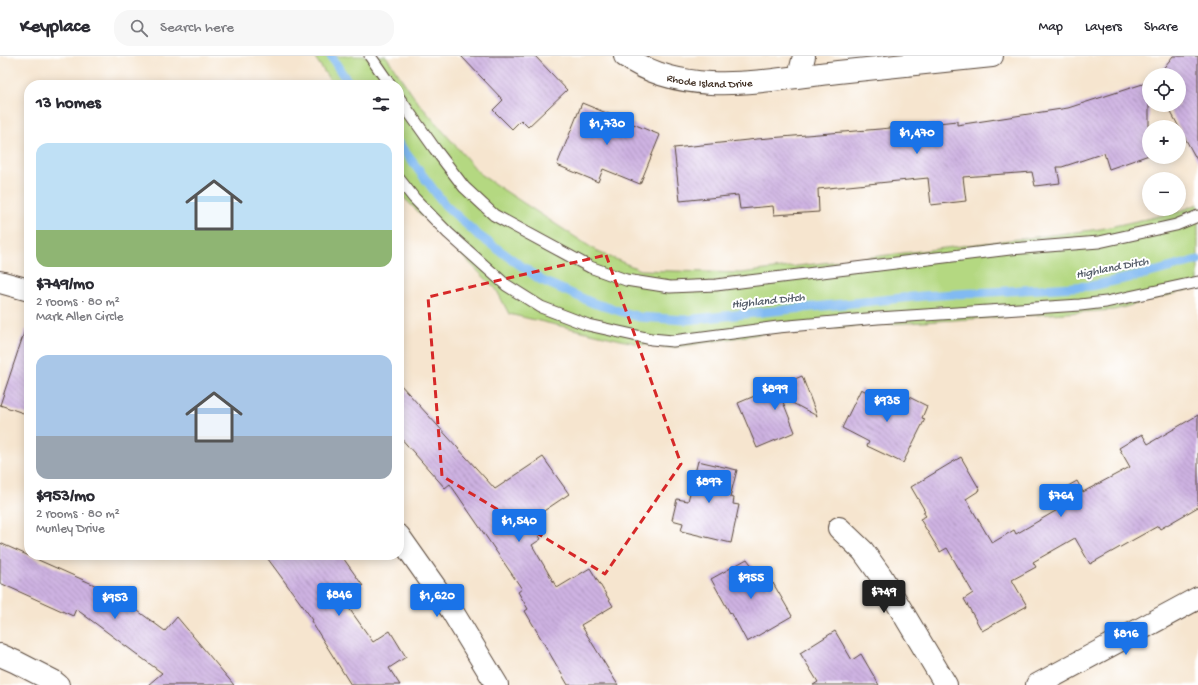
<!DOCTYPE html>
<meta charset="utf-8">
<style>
:root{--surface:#fff;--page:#f7f7f7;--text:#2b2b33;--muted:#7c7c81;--line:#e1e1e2;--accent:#1a73e8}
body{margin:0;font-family:"Gochi Hand",sans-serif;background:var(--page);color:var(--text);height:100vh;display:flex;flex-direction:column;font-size:15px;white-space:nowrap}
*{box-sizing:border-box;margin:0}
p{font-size:13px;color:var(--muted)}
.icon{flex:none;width:22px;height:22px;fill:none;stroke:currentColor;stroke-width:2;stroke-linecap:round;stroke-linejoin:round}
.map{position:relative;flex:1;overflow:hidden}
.drawer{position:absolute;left:24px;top:24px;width:380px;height:480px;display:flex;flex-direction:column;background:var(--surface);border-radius:16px;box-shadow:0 2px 10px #0003}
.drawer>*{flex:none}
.tools{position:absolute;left:1142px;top:12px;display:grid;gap:8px}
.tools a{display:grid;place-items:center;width:44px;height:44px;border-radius:50%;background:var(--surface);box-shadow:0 2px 10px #0003;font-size:20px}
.price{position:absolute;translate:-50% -34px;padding:0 9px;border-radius:4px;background:var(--accent);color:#fff;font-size:13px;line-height:26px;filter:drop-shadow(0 1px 2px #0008)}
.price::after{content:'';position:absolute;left:50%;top:24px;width:12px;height:9px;margin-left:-6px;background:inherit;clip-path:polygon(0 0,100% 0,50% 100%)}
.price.on{background:#222;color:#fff}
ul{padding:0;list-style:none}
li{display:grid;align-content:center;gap:8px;height:212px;padding:0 12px}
li span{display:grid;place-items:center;height:124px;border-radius:12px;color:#555}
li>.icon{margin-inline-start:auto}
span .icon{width:72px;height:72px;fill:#fffc;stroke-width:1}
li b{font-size:17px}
h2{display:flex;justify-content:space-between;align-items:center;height:48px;padding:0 12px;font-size:17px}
header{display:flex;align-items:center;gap:24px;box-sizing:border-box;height:56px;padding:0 20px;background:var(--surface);border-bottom:1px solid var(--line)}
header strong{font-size:19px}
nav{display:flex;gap:22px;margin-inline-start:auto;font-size:14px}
.search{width:280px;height:36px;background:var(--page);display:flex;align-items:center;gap:10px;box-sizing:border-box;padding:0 14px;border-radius:16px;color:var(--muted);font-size:15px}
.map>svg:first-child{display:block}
.green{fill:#b4d881;stroke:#788150}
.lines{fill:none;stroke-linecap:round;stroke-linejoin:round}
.stream{stroke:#81baf2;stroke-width:9}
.building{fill:url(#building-back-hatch)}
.lane-casing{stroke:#574639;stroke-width:13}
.street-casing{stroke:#574639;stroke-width:24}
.secondary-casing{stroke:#574639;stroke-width:24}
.lane{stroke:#fff;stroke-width:11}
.street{stroke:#fff;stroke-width:22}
.secondary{stroke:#fff;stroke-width:22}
.marked{fill:none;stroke:#d62828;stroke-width:3;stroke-dasharray:8 5;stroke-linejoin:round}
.labels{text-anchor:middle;stroke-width:4;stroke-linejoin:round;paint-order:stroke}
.street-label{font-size:11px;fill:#3b2a1e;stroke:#fff}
.water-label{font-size:12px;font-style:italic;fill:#545c68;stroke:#fff}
</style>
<header>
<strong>Keyplace</strong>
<div class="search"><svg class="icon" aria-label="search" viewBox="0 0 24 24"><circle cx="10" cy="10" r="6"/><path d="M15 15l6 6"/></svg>Search here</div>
<nav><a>Map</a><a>Layers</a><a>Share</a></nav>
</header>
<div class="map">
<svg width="1198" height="629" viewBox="0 0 1198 629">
<defs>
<pattern id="building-back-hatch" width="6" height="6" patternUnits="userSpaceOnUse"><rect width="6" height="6" fill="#ceb2e2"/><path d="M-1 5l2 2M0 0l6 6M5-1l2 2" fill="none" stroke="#a891b7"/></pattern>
</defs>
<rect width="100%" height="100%" fill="#fff"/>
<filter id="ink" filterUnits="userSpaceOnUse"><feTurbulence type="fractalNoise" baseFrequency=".025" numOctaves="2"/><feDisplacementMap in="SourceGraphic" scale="8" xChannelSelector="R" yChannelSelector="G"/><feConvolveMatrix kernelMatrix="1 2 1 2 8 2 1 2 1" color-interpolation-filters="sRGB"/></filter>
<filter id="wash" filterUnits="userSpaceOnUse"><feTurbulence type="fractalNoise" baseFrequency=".012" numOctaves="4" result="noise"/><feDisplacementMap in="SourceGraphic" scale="16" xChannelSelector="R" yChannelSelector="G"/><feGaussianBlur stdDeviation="0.9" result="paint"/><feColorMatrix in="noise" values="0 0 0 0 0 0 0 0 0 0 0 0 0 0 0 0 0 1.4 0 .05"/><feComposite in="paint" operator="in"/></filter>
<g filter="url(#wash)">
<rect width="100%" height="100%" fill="#f6e5cf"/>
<path class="green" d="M314,0H386L416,44L481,119L598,196L641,214L741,217L1100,173L1178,156L1198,148V231L1114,254L778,275L671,292L634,287L509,258L496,233L399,137V29H333Z"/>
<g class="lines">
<g class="stream">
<path d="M331,0L343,19L351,29"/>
<path d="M399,88L445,149L478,179L541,224L593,247L639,261L685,264L922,240L1091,230L1146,218L1198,204"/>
</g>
</g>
<g id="blocks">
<g class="building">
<path d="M461,0H535L567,34L528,71L521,64L512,73L493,54L503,44Z"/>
<path d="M1173,0H1198V106L1167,49H1179V19H1158Z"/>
<path d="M1149,26V99L1109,113L1104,97L1062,111H1057L1060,127L1035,130L1032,116L963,121L966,145L931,149L928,122L818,133L819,156L774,159L773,150L740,153L738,139L680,145L674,92L757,83L880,73L957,65V69L1068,52Z"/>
<path d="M582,47L660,79L640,128L603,113L598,126L557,109Z"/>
<path d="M25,274H29V359L0,349Z"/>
<path d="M802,320L817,360L781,341L795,376L757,392L738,347Z"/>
<path d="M399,327L495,433L543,401L569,438L529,465L541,483L532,489L557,532L590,512L613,550L581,569L618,629H568L525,555L528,553L518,536L522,533L450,428L445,432L399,380Z"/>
<path d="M861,333L891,348L897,335L927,350L922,362L925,363L903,407L867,390L869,386L842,372Z"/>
<path d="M1198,359V451L1160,473L1158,470L1090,508L1075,482L1033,506L1036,511L1012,524L1027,550L982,575L964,543L973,537L947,492L940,496L920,463L926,460L923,456L925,455L911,431L961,401L980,434L966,443L992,487L1014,474L1016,478L1059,453L1052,439L1077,425L1083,436L1130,411L1119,392L1142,378L1148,388Z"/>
<path d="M698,405L737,414L730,441L734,442L733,448L739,449L731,487L681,475L683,467L672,464L677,443L688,445Z"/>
<path d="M0,487L115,538L165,575L177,561L234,629H148L162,617L76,553L73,560L0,527Z"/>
<path d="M265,499H341L363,530L346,543L349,546L346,548L373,586L390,575L406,601L389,612L400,629H351L311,565L313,564Z"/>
<path d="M747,503L768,531L773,527L792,560L747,586L731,556L730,557L711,523Z"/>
<path d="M835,575L852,604L861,598L879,629H813L818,626L800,597Z"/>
</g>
</g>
</g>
<g filter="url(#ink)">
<use href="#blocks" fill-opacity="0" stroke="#574639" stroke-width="1"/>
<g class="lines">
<g class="lane-casing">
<g id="lane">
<path d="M370,0L390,29"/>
<path d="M399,42L435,93L464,131L494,159L590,211L626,224L670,231L716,229L1010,193L1099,186L1176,169L1198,160"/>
<path d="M399,123L414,142L448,177L506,229L541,251L588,269L651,283L673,285L778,271L878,262L1080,249L1106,246L1198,226"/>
</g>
</g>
<g class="street-casing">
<g id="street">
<path id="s1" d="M625,0C685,44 770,23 838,16C889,11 941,5 992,0"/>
<path d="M799,20L804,0"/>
<path d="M0,226L29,234"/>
<path d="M839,472L863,495L881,520L946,629"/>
<path d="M399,480L452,555L497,629"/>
<path d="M0,599L16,606L53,625L58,629"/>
</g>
</g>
<g class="secondary-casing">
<path id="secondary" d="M1037,629L1198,542"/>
</g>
<use href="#lane" class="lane"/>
<use href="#street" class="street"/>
<use href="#secondary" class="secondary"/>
</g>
</g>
<path class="marked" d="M606,199L681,408L605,518L442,420L428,241Z"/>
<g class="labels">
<g class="street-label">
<text dy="4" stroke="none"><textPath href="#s1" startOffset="90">Rhode Island Drive</textPath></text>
</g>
<g class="water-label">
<text transform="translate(1112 211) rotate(-11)" y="4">Highland Ditch</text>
<text transform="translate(768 244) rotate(-6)" y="4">Highland Ditch</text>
</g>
</g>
</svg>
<div class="tools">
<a><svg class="icon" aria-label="locate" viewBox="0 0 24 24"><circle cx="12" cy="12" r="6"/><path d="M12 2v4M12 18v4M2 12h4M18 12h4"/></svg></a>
<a>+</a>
<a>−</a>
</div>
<b class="price" style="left:607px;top:90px">$1,730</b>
<b class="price" style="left:917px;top:99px">$1,470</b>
<b class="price" style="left:775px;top:355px">$899</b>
<b class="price" style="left:887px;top:367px">$935</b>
<b class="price" style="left:709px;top:448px">$897</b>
<b class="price" style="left:1061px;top:462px">$764</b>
<b class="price" style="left:519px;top:487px">$1,540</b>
<b class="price" style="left:751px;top:544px">$955</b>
<b class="price on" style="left:884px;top:558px">$749</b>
<b class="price" style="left:339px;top:561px">$846</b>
<b class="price" style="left:437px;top:562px">$1,620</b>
<b class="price" style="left:115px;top:564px">$953</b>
<b class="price" style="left:1126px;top:600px">$816</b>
<section class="drawer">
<h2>13 homes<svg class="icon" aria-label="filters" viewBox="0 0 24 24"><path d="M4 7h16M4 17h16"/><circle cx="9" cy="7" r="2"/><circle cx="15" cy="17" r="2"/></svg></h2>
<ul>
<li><span style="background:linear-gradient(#bfe0f5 70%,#8fb573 0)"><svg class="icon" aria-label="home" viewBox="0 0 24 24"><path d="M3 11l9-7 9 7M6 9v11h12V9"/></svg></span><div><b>$749/mo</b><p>2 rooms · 80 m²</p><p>Mark Allen Circle</p></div></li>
<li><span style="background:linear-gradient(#a9c7e8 65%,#9aa5b1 0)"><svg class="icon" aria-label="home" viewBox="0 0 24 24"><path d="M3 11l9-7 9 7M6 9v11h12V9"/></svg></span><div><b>$953/mo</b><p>2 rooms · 80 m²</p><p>Munley Drive</p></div></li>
</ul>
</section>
</div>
